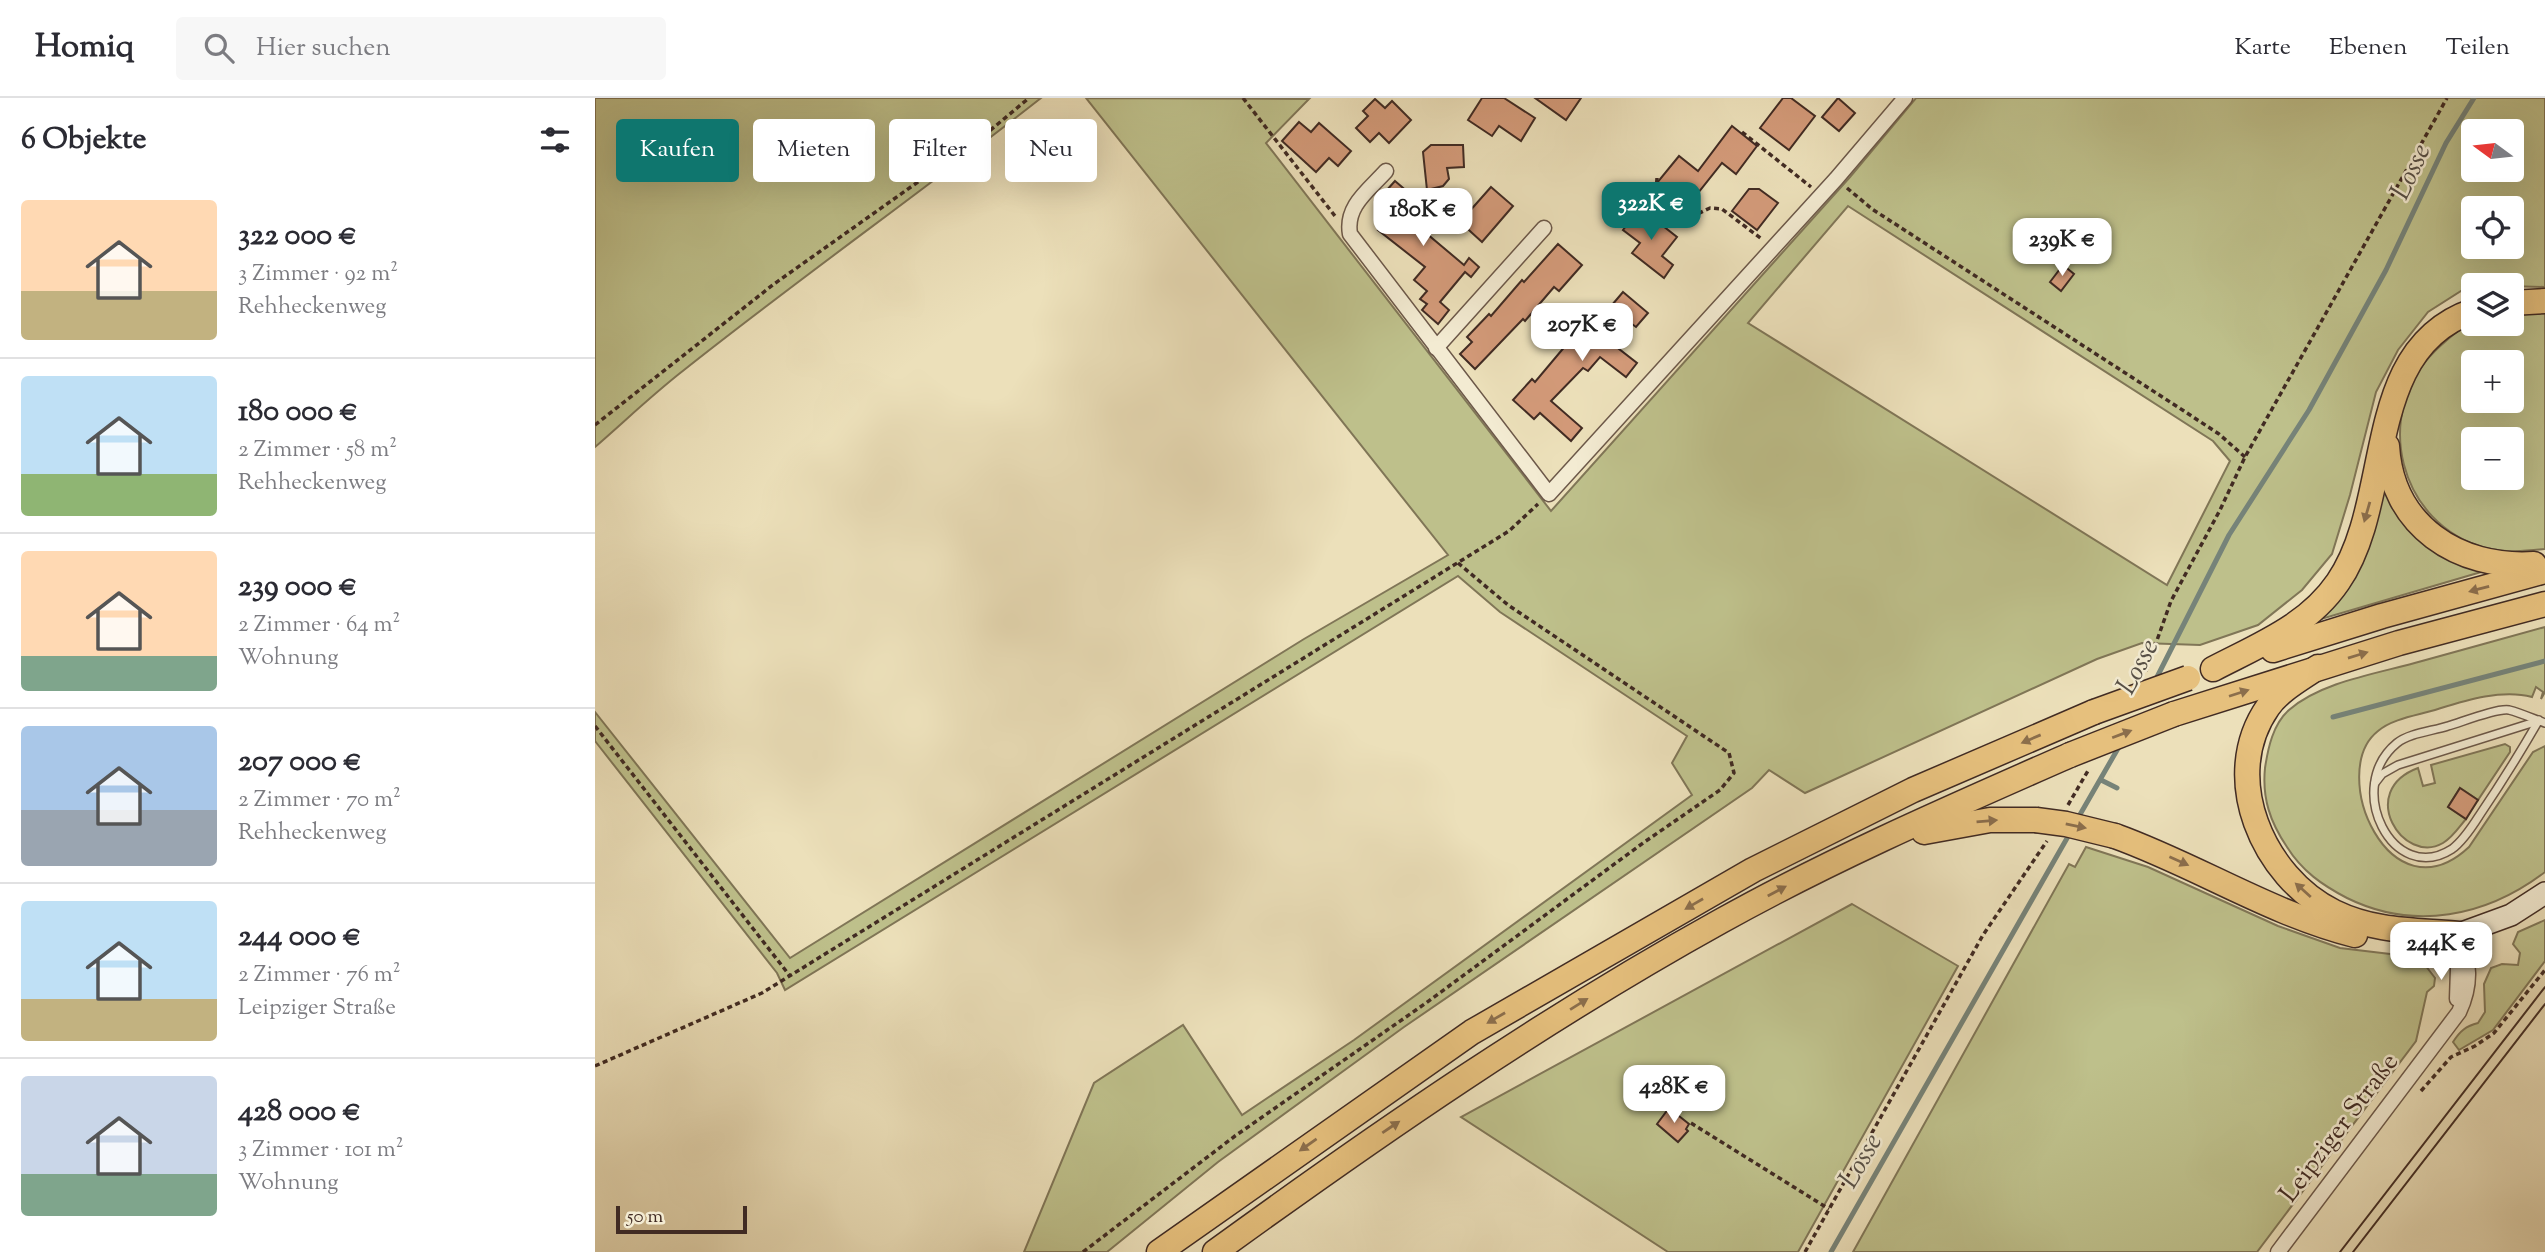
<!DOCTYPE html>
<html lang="de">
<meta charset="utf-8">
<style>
:root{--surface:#fff;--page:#f7f7f7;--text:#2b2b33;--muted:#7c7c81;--line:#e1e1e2;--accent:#0f766e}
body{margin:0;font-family:"Sorts Mill Goudy",serif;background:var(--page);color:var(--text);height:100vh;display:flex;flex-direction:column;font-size:26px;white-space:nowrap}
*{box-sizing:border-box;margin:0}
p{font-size:23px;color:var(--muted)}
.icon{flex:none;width:38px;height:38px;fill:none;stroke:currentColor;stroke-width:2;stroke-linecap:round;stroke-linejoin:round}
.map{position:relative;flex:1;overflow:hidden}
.side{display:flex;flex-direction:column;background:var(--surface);width:595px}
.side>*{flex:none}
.banner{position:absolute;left:21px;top:21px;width:665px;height:63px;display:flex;gap:14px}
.needle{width:46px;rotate:285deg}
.buttons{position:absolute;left:1866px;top:21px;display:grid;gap:14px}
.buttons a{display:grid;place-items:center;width:63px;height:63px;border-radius:7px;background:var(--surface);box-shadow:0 7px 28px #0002;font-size:35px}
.scale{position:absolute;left:21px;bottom:18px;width:131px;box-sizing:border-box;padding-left:7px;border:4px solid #412b23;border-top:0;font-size:19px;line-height:24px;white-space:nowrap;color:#412b23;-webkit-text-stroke:5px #f3ebd2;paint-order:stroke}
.price{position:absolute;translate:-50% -60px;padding:0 16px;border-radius:14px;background:#fff;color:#222;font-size:23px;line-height:46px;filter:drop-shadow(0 2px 4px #0008)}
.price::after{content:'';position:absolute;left:50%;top:42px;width:21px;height:16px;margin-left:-10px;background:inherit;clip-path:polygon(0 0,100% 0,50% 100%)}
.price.on{background:var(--accent);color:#fff}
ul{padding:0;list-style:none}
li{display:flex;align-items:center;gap:21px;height:175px;padding:0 21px}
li+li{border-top:2px solid var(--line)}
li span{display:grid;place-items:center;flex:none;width:196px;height:140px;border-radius:7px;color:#555}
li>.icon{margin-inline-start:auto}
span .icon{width:84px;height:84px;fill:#fffc;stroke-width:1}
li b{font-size:30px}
h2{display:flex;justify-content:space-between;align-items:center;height:84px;padding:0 21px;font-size:30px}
.pill{padding:0 24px;border-radius:7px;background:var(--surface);box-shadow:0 7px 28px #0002;font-size:24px;line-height:63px}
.pill.on{background:var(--accent);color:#fff}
header{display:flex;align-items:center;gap:42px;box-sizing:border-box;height:98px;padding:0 35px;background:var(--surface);border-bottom:2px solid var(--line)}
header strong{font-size:33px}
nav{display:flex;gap:38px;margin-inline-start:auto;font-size:24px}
.search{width:490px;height:63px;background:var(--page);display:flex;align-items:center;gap:18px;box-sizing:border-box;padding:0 24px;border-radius:7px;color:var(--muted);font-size:26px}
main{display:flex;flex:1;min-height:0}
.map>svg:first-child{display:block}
.green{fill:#bec08b;stroke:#807657;stroke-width:2;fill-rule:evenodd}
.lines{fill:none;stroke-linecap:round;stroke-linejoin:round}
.stream{stroke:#768379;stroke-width:5}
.building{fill:#d39a79;stroke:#412b23;stroke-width:2}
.service-casing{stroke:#6c5849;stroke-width:10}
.minor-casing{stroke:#6c5849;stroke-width:17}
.secondary-casing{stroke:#412b23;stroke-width:24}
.trunk-casing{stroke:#412b23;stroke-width:27}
.path{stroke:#412b23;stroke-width:3.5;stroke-dasharray:5 3.5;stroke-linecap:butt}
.service{stroke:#f3ebd2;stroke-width:7}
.minor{stroke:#f3ebd2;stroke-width:14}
.secondary{stroke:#f3ebd2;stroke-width:21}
.trunk{stroke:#e6c07d;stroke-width:24}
.tram{stroke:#412b23;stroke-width:2}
.trunk-bridge-casing{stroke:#412b23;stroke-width:27;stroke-linecap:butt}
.trunk-bridge{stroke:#e6c07d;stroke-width:24}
.oneway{fill:#8b6e4c}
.labels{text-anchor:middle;stroke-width:5;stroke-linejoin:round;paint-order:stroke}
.street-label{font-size:26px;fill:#412b23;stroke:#f3ebd2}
.water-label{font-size:28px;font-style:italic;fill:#575047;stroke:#f3ebd2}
</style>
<header>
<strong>Homiq</strong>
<div class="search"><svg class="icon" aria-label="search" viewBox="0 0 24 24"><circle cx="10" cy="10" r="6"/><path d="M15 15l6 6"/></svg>Hier suchen</div>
<nav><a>Karte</a><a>Ebenen</a><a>Teilen</a></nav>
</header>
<main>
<section class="side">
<h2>6 Objekte<svg class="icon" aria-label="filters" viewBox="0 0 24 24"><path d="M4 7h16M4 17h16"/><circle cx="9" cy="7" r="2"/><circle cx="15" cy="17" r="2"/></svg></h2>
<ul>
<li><span style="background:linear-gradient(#ffd9b3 65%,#c2b280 0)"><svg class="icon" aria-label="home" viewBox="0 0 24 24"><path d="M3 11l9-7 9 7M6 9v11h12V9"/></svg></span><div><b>322 000 €</b><p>3 Zimmer · 92 m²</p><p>Rehheckenweg</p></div></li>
<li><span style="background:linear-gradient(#bfe0f5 70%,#8fb573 0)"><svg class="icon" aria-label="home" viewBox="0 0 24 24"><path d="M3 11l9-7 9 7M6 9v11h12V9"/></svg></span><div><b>180 000 €</b><p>2 Zimmer · 58 m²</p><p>Rehheckenweg</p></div></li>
<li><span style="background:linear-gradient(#ffd9b3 75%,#7fa58c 0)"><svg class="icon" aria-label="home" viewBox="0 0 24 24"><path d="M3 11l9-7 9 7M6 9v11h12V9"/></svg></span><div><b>239 000 €</b><p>2 Zimmer · 64 m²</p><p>Wohnung</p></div></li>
<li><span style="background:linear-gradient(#a9c7e8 60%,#9aa5b1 0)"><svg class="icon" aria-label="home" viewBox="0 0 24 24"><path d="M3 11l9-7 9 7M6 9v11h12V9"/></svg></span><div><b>207 000 €</b><p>2 Zimmer · 70 m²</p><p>Rehheckenweg</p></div></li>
<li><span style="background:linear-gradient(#bfe0f5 70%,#c2b280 0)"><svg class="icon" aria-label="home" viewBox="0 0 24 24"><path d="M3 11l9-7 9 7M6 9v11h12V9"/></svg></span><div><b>244 000 €</b><p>2 Zimmer · 76 m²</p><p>Leipziger Straße</p></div></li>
<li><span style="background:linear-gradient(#c9d6e8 70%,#7fa58c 0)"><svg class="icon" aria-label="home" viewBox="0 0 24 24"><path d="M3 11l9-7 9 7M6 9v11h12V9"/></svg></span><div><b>428 000 €</b><p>3 Zimmer · 101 m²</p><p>Wohnung</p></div></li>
</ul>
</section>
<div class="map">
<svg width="1950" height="1154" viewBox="0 0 1950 1154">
<rect width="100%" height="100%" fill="#ece0ba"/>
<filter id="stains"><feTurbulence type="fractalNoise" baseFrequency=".00286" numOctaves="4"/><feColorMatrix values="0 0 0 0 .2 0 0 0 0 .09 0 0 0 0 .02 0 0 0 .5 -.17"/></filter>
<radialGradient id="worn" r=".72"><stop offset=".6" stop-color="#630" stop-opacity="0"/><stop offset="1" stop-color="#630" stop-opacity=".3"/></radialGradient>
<g class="green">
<path d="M0,0H446C328,93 206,179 89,272C58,296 30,323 0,349Z"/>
<path d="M491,0L714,1L671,45L956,413L1255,79L1321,0H1950V189L1878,187V192L1866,193L1833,214L1803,252L1781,294L1755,397L1737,456L1707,492L1663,527L1605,547L1547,545L1502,561L1210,695L1174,672L1157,690L809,929L623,1064L512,1154H429L499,985L588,927L647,1017L759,942L1097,697L1077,665L1092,638L905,514L863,478L190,892L182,875L0,643V614L195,860L709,541L853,457ZM1878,33H1916V72H1878ZM1253,108L1618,343L1635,363L1572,487L1153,225ZM1878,110H1916V149H1878Z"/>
<path d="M1950,215V451C1930,453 1911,455 1891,450C1804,427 1776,316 1840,253C1850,244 1864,229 1879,226C1890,224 1904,226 1916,226V217ZM1878,264H1916V303H1878ZM1878,341H1916V380H1878Z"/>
<path d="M1786,364L1798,388L1893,472L1716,524L1735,499Z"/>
<path d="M1950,529V594L1946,601L1948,594L1941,589L1937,599C1907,591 1872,602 1843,611C1825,617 1798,620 1783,633C1731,674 1795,823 1874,749L1938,654L1950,648V774C1891,819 1819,833 1752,800C1727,787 1707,773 1692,749C1675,724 1667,700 1670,670C1673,650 1678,626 1694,612C1727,583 1786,575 1827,563C1868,552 1909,540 1950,529Z"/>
<path d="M1910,646L1915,649V654L1883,702L1865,690L1853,709L1871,721C1864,729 1858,739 1848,745C1808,768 1761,693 1823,670L1828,688L1840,685L1836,667Z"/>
<path d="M1491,749L1553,769L1683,828L1745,850L1812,858L1827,863L1840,880L1839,888L1832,894L1821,943L1662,1154H1258L1474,766L1480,769Z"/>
<path d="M1257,806L1363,868L1203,1154H1073L866,1019Z"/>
<path d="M1950,822V863L1898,932L1864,952L1858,944C1865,933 1871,928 1883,925L1890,914L1889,886L1896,870L1907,866L1923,867L1925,855L1918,846L1923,834Z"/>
</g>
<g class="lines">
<g class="stream">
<path d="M1560,583L1634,437L1714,312L1791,172L1851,45L1879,0"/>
<path d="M1738,619L1950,563"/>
<path d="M1506,682L1522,690"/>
<path d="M1483,720L1525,647"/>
<path d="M1236,1154L1475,735"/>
</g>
</g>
<g class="building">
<path d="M887,0H909L940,20L926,43L904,28L897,38L873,22Z"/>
<path d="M940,0H986L971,22Z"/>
<path d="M1188,0H1196L1220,18L1194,52L1165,30Z"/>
<path d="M1243,0L1260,15L1244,33L1227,19Z"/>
<path d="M780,1L790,10L797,3L816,22L794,45L784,35L775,44L761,30L773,18L768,13Z"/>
<path d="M704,24L716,34L724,25L756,53L743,68L734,60L721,74L687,43Z"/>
<path d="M1137,28L1162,48L1141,76L1127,65L1091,110L1061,86L1084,58L1103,73Z"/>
<path d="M836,47H868L869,69L852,70L854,81L848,88L832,92L828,54Z"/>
<path d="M800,83L843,120L831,135L869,167L874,160L884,169L876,179L870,174L845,204L854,212L843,226L827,212L832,206L825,201L832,193L819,182L830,169L783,132L797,116L782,103Z"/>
<path d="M896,89L918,108L887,144L865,124Z"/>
<path d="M1154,91H1164L1183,105L1162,132L1137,113Z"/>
<path d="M1045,110L1082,139L1067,158L1078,167L1069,180L1037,155L1045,145L1028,132Z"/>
<path d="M963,146L987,167L964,193L959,189L930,223L928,221L880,271L865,256L877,244L872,239L894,216L896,218L927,182L929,184Z"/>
<path d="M1468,167L1479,176L1466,193L1455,184Z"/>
<path d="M1028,194L1053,215L1041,229L1037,226L1019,247L1042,265L1031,279L1005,259L993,273L988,270L956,303L987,330L976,343L945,315L939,321L918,302L937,281L940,284L982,234L989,240Z"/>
<path d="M1865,690L1883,702L1871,721L1853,709Z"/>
<path d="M1074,1010L1094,1026L1091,1031L1093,1033L1083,1044L1062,1026Z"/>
</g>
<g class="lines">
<g class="service-casing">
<g id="service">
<path d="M1944,622C1925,655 1905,687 1884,718C1877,729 1868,743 1857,751C1798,789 1748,689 1802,645C1814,635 1838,633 1853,628C1867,624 1902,610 1914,612C1926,615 1939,621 1950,625"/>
<path d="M1780,685L1787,676L1803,667L1943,623"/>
</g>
</g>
<g class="minor-casing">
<g id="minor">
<path d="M791,73C774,92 750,108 755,136L954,396L1241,81L1310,0"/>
<path d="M841,250L949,130"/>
<path d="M1862,901L1864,841"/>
<path d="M1683,1154L1864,914C1877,886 1875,864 1864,836"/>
</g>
</g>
<g class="secondary-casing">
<path id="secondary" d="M1864,836L1916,817L1950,795"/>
</g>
<g class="trunk-casing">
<g id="trunk">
<path d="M1916,205L1950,203"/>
<path d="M1792,348C1797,428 1863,471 1939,466"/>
<path d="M1678,552L1787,518L1950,473"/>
<path d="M1723,569C1706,581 1685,592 1673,609C1624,679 1668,779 1739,814C1780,834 1820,832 1864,836"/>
<path d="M1618,571C1664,547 1713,528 1743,484C1800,402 1766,251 1878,213"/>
<path d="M1579,616L1804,545L1950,506"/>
<path d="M1329,734L1395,722H1441"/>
<path d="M1520,738C1601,767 1676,816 1760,837"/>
<path d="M564,1154L877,934L1158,772L1318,692L1499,614"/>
<path d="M620,1154C784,1035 949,921 1126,823C1239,760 1357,709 1475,657"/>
</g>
</g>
<g class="path">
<path d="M648,0L740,118"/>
<path d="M1147,34L1216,89"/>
<path d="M1062,80L1061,96L1069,107L1079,108L1096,119L1115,110L1127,111L1168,142"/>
<path d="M1252,90L1277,111L1589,313L1624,336L1650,359"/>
<path d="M0,327L179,186L392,35L434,0"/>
<path d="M1551,573L1576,503L1625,412L1650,359L1852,0"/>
<path d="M0,628L195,878"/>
<path d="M1473,707L1494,671"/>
<path d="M0,968L167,895L914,433L943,406"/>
<path d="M1826,993L1856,959L1880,948L1899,935L1950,872"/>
<path d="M1096,1025L1234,1111"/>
<path d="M488,1154L640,1038L831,905L1048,745L1125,692L1139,675L1134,655L913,507L863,465"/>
<path d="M1210,1154L1388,837L1452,743"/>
</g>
<use href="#service" class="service"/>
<use href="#minor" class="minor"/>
<use href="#secondary" class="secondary"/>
<use href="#trunk" class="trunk"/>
<g class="tram">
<path d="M1745,1154L1950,889"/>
<path d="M1758,1154L1950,906"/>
</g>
<g class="trunk-bridge-casing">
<g id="trunk-bridge">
<path d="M1499,614L1593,580"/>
<path d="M1475,657L1579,616"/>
<path d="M1441,722L1471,726L1520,738"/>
</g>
</g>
<use href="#trunk-bridge" class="trunk-bridge"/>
</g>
<defs><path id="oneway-solid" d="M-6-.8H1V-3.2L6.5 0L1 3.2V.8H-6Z" transform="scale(1.75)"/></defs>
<g class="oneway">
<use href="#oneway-solid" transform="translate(1772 414) rotate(106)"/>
<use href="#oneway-solid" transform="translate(1884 491) rotate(165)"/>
<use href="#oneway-solid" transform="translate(1763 557) rotate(-17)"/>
<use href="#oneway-solid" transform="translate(1644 595) rotate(-18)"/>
<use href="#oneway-solid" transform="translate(1527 636) rotate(-21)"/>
<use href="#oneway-solid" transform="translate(1436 641) rotate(157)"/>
<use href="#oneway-solid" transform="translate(1392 723) rotate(-5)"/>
<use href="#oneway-solid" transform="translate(1481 728) rotate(12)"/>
<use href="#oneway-solid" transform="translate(1584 763) rotate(24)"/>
<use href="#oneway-solid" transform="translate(1708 792) rotate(-138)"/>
<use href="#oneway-solid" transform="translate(1182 793) rotate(-28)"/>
<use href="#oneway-solid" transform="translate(1099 806) rotate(150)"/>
<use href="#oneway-solid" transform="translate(984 906) rotate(-32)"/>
<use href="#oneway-solid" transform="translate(901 920) rotate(150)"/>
<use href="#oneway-solid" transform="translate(796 1029) rotate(-34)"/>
<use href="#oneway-solid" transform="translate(713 1047) rotate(145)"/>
</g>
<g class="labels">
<g class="street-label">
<text transform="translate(1743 1029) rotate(-53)" y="9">Leipziger Straße</text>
</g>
<g class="water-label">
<text transform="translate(1814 73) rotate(-65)" y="10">Losse</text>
<text transform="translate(1541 568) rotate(-62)" y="10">Losse</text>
<text transform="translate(1264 1062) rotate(-60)" y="10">Losse</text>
</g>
</g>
<rect width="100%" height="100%" filter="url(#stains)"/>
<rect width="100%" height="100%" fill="url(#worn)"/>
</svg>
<div class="buttons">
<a><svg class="needle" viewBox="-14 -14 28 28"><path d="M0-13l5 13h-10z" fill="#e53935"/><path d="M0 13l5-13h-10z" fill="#7c7c81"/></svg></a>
<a><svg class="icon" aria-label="locate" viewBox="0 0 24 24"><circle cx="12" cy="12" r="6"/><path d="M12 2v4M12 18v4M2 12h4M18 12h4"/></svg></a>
<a><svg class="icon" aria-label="layers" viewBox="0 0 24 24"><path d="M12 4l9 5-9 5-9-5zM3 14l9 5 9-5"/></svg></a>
<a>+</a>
<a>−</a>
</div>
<div class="scale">50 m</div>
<b class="price on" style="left:1056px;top:144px">322K €</b>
<b class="price" style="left:828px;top:150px">180K €</b>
<b class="price" style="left:1467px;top:180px">239K €</b>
<b class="price" style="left:987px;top:265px">207K €</b>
<b class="price" style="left:1846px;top:884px">244K €</b>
<b class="price" style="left:1079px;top:1027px">428K €</b>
<div class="banner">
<a class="pill on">Kaufen</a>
<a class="pill">Mieten</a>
<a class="pill">Filter</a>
<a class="pill">Neu</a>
</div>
</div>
</main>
